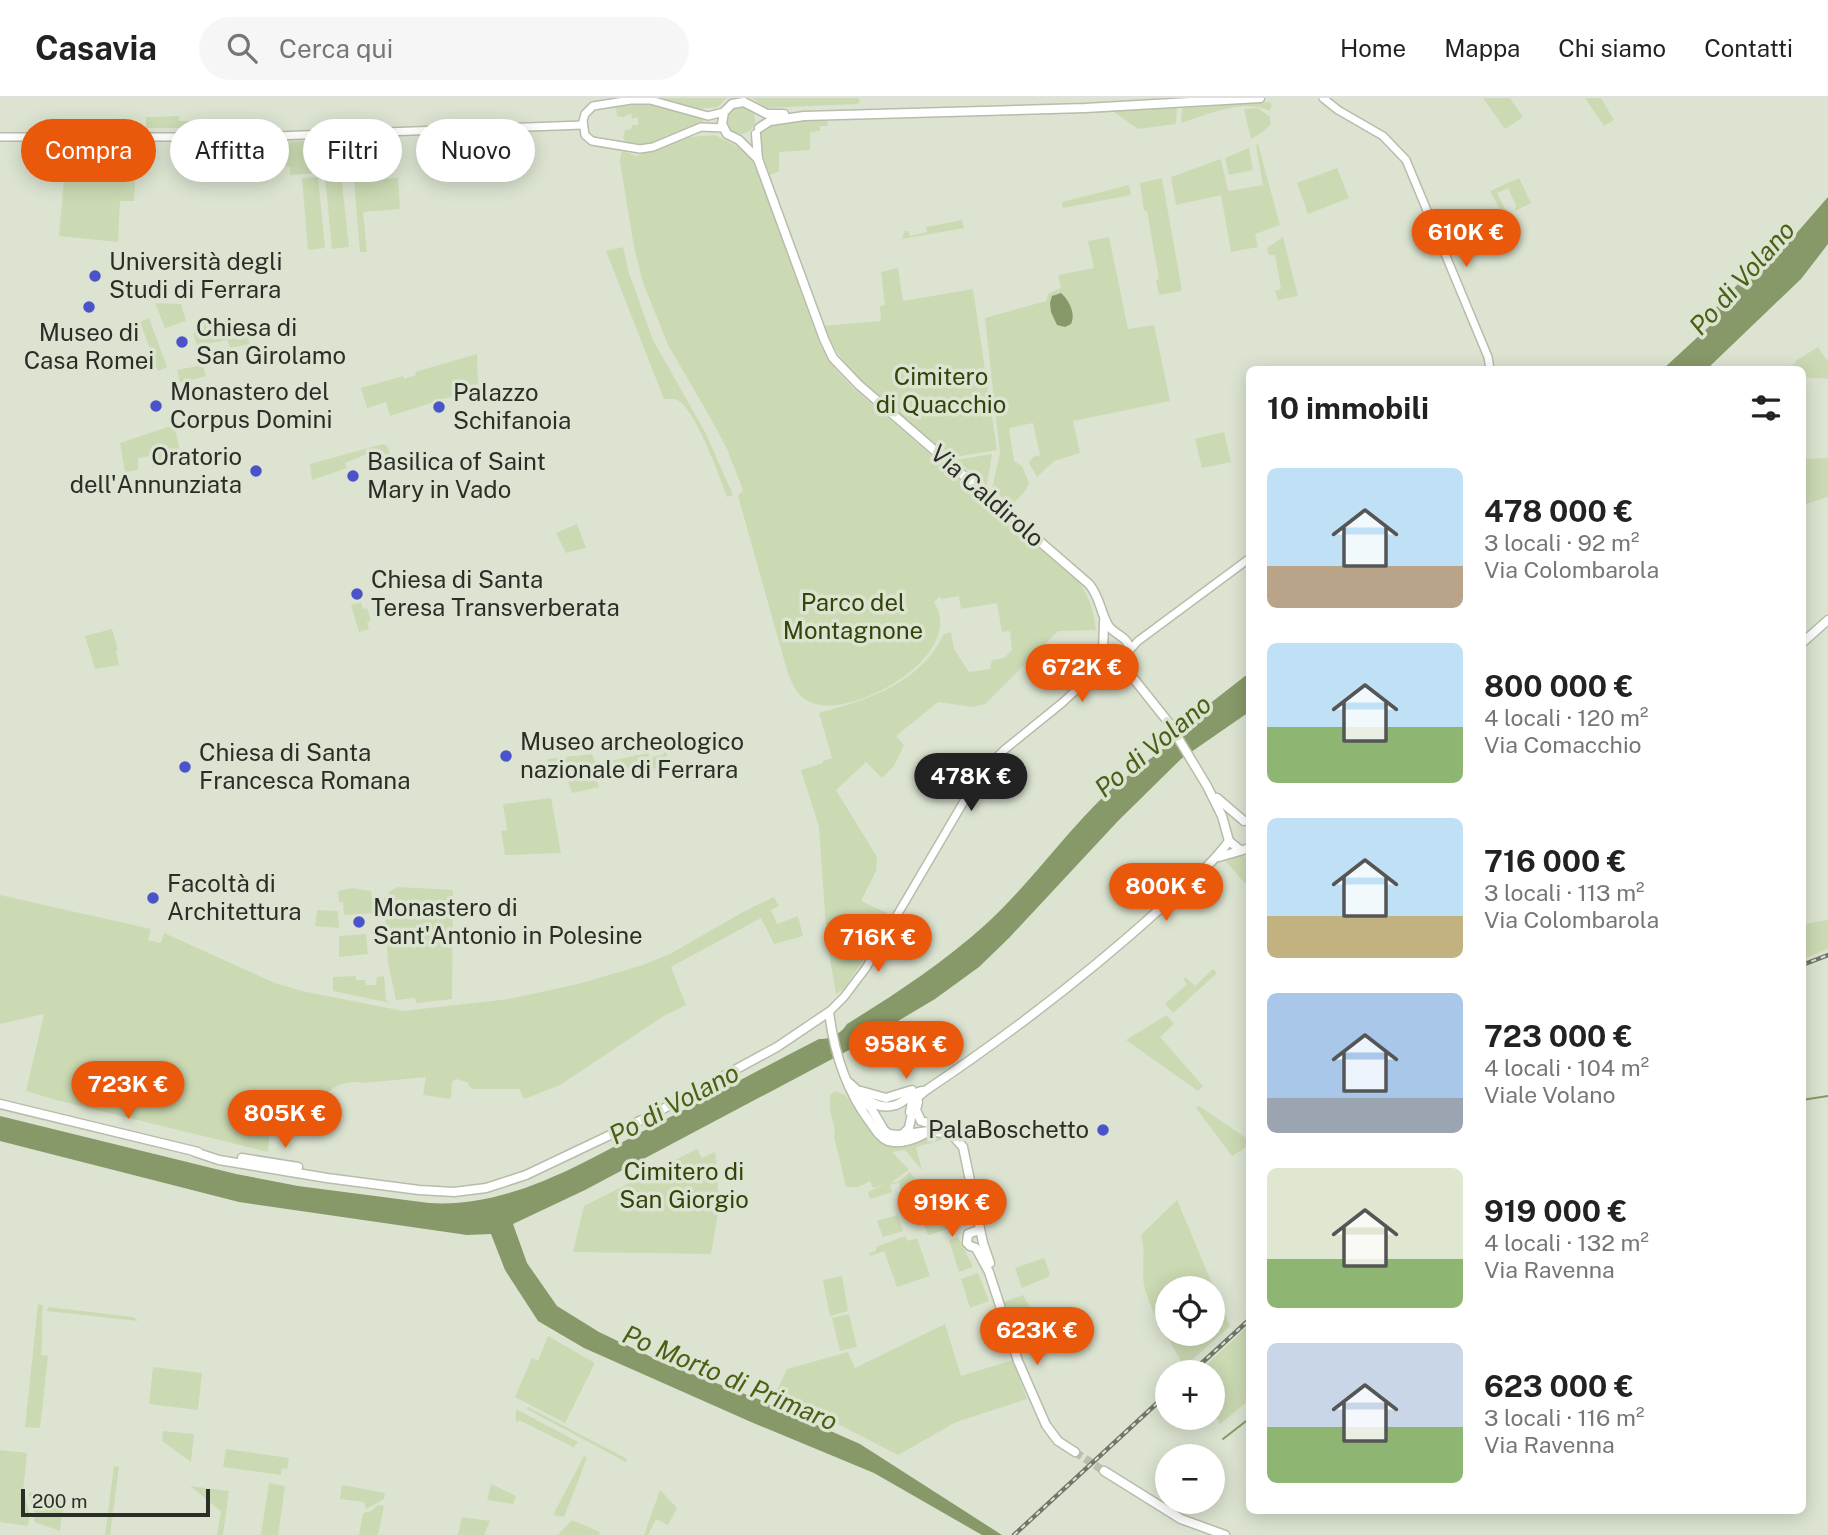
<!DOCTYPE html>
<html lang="it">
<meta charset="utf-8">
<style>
:root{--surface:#fff;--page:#f6f6f6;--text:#222;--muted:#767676;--line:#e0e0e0;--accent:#ea580c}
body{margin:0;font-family:"Public Sans",sans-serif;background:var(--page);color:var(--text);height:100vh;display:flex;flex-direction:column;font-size:26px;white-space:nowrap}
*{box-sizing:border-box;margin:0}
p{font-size:23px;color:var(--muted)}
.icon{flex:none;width:38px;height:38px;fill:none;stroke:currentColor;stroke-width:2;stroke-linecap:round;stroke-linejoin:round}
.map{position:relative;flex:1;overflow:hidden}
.details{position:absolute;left:1246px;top:268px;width:560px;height:1148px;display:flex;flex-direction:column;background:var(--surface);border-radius:10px;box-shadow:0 4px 18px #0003}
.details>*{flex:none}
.banner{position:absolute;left:21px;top:21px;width:665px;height:63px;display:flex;gap:14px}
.buttons{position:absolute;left:1155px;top:1178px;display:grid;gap:14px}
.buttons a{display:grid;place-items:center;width:70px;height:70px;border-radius:50%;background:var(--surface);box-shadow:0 4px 18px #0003;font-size:35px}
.scale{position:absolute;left:21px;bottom:18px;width:189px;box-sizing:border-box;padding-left:7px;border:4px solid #2b2e27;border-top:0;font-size:19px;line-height:24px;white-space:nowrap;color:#2b2e27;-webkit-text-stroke:5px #dce4d1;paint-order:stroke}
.price{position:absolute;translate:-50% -60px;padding:0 16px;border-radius:24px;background:var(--accent);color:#fff;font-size:23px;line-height:46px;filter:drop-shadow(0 2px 4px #0008)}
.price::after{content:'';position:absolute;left:50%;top:42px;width:21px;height:16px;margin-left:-10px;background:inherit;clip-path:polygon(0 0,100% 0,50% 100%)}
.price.active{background:#222;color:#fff}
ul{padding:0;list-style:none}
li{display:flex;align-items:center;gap:21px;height:175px;padding:0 21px}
li span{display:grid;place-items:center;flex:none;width:196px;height:140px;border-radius:10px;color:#555}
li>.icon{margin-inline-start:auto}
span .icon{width:84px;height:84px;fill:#fffc;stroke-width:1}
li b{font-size:30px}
h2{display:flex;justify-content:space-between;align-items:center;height:84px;padding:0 21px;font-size:30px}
.chip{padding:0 24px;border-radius:32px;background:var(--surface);box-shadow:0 4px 18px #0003;font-size:24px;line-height:63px}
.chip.active{background:var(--accent);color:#fff}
header{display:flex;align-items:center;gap:42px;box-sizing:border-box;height:98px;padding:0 35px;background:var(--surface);border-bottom:2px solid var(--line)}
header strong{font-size:33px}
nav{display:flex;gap:38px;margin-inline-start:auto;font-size:24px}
.search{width:490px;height:63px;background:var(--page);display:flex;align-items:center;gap:18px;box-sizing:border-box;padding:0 24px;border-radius:38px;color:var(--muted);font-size:26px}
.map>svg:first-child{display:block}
.green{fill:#cbdab3;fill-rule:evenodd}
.water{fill:#879968}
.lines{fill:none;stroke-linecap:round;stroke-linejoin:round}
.stream{stroke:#879968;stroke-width:2}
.secondary-tunnel{stroke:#b9c0af;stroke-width:8;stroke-dasharray:8 4;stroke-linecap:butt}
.tertiary-casing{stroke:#b6bdab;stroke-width:10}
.secondary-casing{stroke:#b6bdab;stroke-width:11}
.tertiary{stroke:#fff;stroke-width:7}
.secondary{stroke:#fff;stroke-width:8}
.rail-casing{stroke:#71766a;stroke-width:4.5}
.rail{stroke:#dce4d1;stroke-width:2;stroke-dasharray:5;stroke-linecap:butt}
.poi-dot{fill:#4b53c9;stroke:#dce4d1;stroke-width:2.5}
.labels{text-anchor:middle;stroke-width:7;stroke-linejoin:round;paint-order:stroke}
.poi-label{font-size:24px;fill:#2b2e27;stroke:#dce4d1;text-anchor:start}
.park-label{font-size:24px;fill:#334309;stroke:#dce4d1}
.street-label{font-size:24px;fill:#2b2e27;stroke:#dce4d1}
.water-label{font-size:26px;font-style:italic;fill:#4a6014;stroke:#dce4d1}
</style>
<header>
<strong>Casavia</strong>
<div class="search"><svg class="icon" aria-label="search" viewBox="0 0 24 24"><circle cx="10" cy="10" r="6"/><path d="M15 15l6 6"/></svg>Cerca qui</div>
<nav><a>Home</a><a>Mappa</a><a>Chi siamo</a><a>Contatti</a></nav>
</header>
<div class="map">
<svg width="1828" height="1437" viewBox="0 0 1828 1437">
<rect width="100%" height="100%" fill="#dce4d1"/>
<g class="green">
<path d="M661,0H726L718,9L698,11Z"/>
<path d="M752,0H858L860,4L857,6L765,10Z"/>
<path d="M1483,0H1510L1523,19L1505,31Z"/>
<path d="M1585,0H1601L1614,22L1604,28Z"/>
<path d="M1270,4L1272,8L1269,13C1245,0 1206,17 1181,25L1182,10Z"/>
<path d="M651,5L703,20V26L649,47L626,44L623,40L625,32L631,31L632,27H638V19L632,21L631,15L623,19L617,18L616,9Z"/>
<circle cx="741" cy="22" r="14"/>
<path d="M1177,10L1176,26L1138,31L1114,14L1090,15L1091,12Z"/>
<path d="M1258,10L1270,19L1271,26L1263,34L1251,41L1244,11Z"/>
<path d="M179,18V23H190V30H146V19Z"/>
<path d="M827,22L828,28H820V33L810,34V52L779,54V73L770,77C766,65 758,50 759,38C761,19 813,23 827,22Z"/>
<path d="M715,37L738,49L755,65L821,249L837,273L853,290L1079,484C1090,500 1094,514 1096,532L1058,533L985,606L973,609L938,604L896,638L904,647L894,668L882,680L866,664L836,692L877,759L876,773L861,803L889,816L882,821L835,833L838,826L826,829L819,729L801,672L823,665V663L832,660L819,615C870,601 919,586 944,536L951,534L954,551L969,574L990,571L992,562L1004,560L1012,552L1010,533L1002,534L997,505L961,511L959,498L941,501L940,498L934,504C967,557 857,618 816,606C800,602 794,590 788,576L738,398L743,392L741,387L727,351L711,321L668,247L643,185L634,149L620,64L621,56L623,53L636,58L690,39Z"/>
<path d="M385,41L386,56L388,59L393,56L394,74H386V72L354,73L353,63L345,64V73L290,77V69L286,68L285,56H289V44L304,43V60L337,58V42Z"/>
<path d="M1258,46L1280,127L1255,136L1258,149L1231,154L1221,97L1176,107L1171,79L1221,61L1228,93L1263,87L1256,47Z"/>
<path d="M67,48H137L134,103H120L118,144L59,138Z"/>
<path d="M1249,50L1253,72L1229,77L1225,60Z"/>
<path d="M1337,70L1349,100L1308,116L1297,85Z"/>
<path d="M341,76L349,149L332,151L325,78Z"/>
<path d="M318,79L325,150L308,152L302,80Z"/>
<path d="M398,80L400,111L363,114L367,154H360L354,83Z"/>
<path d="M1162,80L1182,193L1159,197L1156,182L1159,181L1147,113H1144L1140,85Z"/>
<path d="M1519,80L1531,105L1515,113L1516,107L1508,90L1497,95L1506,113L1511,115L1504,119L1490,93Z"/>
<path d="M1129,87L1131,97L1063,110L1062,104Z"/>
<path d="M962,122L964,130L902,141L905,133H908L910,138L927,134L926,129Z"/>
<path d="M1109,139L1128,231L1154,227L1170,303L1073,323L1080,355L1054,363L1037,379L1029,365L1033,359L1040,357L1033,325L1009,330L1014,363L1022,368L1029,385L1026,392L1012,407L992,391L1000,355L985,220L1046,203L1048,196L1061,190L1058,177L1094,170L1088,143Z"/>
<path d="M1283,139L1298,198L1278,202L1275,193L1281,191L1275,157H1269L1267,150Z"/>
<path d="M623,149L629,175L653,242L706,336L733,397L727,399C720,380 694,306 675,301C671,301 667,301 664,301L606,153Z"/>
<path d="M898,170L903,203L973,191L997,352L949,360C905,321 846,283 823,228L881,223L880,208L885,207L881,174Z"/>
<path d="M155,205L181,206L186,223L165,230Z"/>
<path d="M149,220L167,269L158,273L140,224Z"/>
<path d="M204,221L245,224L250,246L230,250L227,242L205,246L206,251L199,253L193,235L204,232Z"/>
<path d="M1818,249L1828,264V281L1803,279L1802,271H1790L1797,262Z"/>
<path d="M477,256L478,286L474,288L475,291L390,318L386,304L367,310L361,290L403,278L404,281L416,277L415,274Z"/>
<path d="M203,267L206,278L180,285L177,272Z"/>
<path d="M174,327L180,353L171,352V364L152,369L150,358L138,360V372L125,374L120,345Z"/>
<path d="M1224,334L1231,364L1202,370L1195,341Z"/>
<path d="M383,346L387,348L391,357L371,365L367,356L345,365L347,370L312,382L310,366Z"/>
<path d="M992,356L987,387L956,362Z"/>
<path d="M1828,360V399L1803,407V361Z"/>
<path d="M577,426L586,450L566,455L556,435Z"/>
<path d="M361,504L363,511L367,510L371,523L367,524L369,531L359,534L351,507Z"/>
<path d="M112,531L118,552L116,553L119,567L95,571L85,538Z"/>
<path d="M662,645L668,661L666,663L667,666L642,675L639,670L595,675L599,689L572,695L567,680L561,676L556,677L554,669H547V661L592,656L596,666L648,655L650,660L664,656L663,652L657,654L655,647Z"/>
<path d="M551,700L561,755L505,757L501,733L507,732L503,706Z"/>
<path d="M1239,756L1249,761V790L1223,760Z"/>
<path d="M398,789L453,792L452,901L416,905L415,900L396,902L388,864L384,799H388L389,794Z"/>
<path d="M352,790L371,793L372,802H378V815L344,817L343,804H339L338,793Z"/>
<path d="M0,797L151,831L148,842L161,845L164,835L275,885L302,893L403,913L509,901L578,886L643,867L670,856L743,814L774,799L779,808L771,812L777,826L798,818L803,838L774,846L761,820L671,869L686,907L662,919L560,987L524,1001L519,991H472L467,984L456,981L452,984L451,1001L423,997L426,979L364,985C351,982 334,986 327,996L302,1000L295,1007L272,1010L268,1054L56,1002L26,993L44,916L0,926Z"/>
<path d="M317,812L338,813L339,830L315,828Z"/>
<path d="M1828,822V851L1803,861V826Z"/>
<path d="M879,829L882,834L844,891L836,896L827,843Z"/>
<path d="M366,836L368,856L339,859V838Z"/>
<path d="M1213,871L1217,875L1173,915L1165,906L1187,886L1183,881L1186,879L1195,888Z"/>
<path d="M356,878V882H365L366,887H376L377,879L384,878L386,902L390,905L333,893V879Z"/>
<path d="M1167,917L1174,926L1160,939L1203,988L1198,993L1126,942Z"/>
<path d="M835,993L845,997L879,1038H943L949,1040L916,1049L922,1072L905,1052L892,1054L909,1072L890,1085L899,1083L910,1074L952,1130L928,1137L916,1107L922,1103L923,1095L916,1092L901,1093L899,1084L890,1087L892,1094L870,1101L868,1094L885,1086L873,1090L870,1083L858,1089H846L834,1038L835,1033L830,1012V997Z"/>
<path d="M1199,1008L1249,1042V1047L1232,1058L1196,1010Z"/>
<path d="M697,1051L702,1060L715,1054L717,1068L707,1073L711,1080L717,1077L719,1109L711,1156L573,1154L584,1108Z"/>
<path d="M1177,1102L1230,1228L1184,1269C1171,1244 1152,1218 1145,1191C1140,1173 1147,1158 1141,1137ZM1167,1190H1213V1236H1167Z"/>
<path d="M898,1117L903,1133L883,1139L877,1123Z"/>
<path d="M905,1138L908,1143L917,1140L930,1178L897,1189L884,1153L870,1158L869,1155L876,1153V1149Z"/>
<path d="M958,1139L973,1169L959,1174L949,1142Z"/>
<path d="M1044,1160L1050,1176L1048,1179L1022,1190L1015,1170Z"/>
<path d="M978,1175L989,1203L970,1210L961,1181Z"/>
<path d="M842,1178L848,1213L830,1218L823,1182Z"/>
<path d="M1023,1197L1038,1225L1018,1234L1010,1228L1004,1204Z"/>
<path d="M38,1206L43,1207C41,1225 43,1238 41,1257L48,1258L40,1330L25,1329Z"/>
<path d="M48,1209L133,1219L138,1223L47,1213Z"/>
<path d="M849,1216L857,1249L840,1253L832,1220Z"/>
<path d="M945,1226L961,1278L1013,1262L1027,1301L956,1324L898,1357L776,1294L787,1271L848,1254L855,1270Z"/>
<path d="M1249,1227V1302L1220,1326L1213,1312V1274H1199Z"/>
<path d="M548,1238L595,1265L565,1325L515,1299L532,1260L538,1263Z"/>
<path d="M153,1269L202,1275L198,1312L149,1306Z"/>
<path d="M528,1309L627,1361L626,1364L527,1311Z"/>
<path d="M516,1311L578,1344L571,1353L573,1349L519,1322L516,1325Z"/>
<path d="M163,1333L194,1336L191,1364L162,1343Z"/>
<path d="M226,1351L289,1360L287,1371L282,1370L281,1377L223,1369Z"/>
<path d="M0,1352L27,1355L23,1393L30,1416L28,1428L0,1424Z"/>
<path d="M584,1358L587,1360L564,1419L553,1417Z"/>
<path d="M114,1368L119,1369L110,1437H105Z"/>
<path d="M269,1385L285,1388L278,1437H261Z"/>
<path d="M491,1386L516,1398L513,1406L487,1402Z"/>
<path d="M342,1387L385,1395L384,1401L366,1411L364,1404L340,1401Z"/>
<path d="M190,1388L229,1393L223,1437H217L221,1413Z"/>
<path d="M660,1392L677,1410L668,1427L656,1421L648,1437H644Z"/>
<path d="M28,1394L64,1400L60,1433L34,1424L35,1416Z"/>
<path d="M378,1407L384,1408L378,1437H359L363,1415L371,1413Z"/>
<path d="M462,1419L490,1423L484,1437H458Z"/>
<path d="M572,1422L600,1434L599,1437H558Z"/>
</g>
<g class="water">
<path d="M1828,99V146L1801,181L1707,271H1663L1714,224L1708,218L1770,152L1781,153Z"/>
<path d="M1061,195C1069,202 1076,216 1071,226L1065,229L1057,227L1051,214L1050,205L1052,198Z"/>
<path d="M1249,575V614L1181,661L1118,723L1009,840L979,869L935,901L851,951L585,1092L513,1126L527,1165L557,1208L599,1234L666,1266L758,1301L860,1346L1002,1437H982L874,1375L751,1324L584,1250L538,1223L505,1172L491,1136L467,1137L239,1104L0,1043V1018L236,1076L298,1088L429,1105C509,1110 581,1066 649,1030C706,1001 762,970 819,941C829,942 842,935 847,926C894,897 943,865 985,827C1028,788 1062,739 1104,698C1133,670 1177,647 1199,614Z"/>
</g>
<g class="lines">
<g class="stream">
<path d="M1802,1002L1828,998"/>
<path d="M1223,1341L1250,1320"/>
</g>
<path class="secondary-tunnel" d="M1075,1354L1104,1373"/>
<g class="tertiary-casing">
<g id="tertiary">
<path d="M1323,0L1338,12L1383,38L1406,62L1488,259L1490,271"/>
<path d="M724,14L708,18L650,2H631L593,8L585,16L583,23L585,37L592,43L640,51L653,49L701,29L724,30"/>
<path d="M0,39H244L583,27"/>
<path d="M1128,554L1138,543L1250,460"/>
<path d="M1093,573L1101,549"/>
<path d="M829,914L844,899L866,870L980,676L1004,652L1062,605L1109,562"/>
</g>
</g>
<g class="secondary-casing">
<g id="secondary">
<path d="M759,30L770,23L804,18L1085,10L1260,0"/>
<path d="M756,36L758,61L824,241L833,260L859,287L1089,486C1100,499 1100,513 1108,527C1113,537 1135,540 1127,556C1124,562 1119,563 1114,563"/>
<path d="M758,61L739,42L727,36L722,26L724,14L732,6L744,4L767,16H784"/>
<path d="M1104,523L1103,556L1107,561L1126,571L1169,625L1207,688L1222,718L1229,743L1240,752"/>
<path d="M1802,545L1828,522"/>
<path d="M1217,700L1244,723"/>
<path d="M1219,759L1250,750"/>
<path d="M847,983C863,996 873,1014 896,1007C906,1003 912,995 922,993"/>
<path d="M861,993L886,1000L912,992"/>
<path d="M854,996L871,1010L884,1032L889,1036L898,1037L929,1033L950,1036"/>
<path d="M918,1004L916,1012L921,1023L946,1030L963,1049L983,1145L990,1165"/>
<path d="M0,1006L198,1054"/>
<path d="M910,1014L912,1004L925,993C1007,938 1087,877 1161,810C1184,789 1210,769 1229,743"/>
<path d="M902,1037L909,1030L911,1020"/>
<path d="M195,1054L219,1062L327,1080L419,1092L454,1094L486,1090L526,1077L650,1018L777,949L829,914C834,954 845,991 870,1024C875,1031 880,1040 888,1043C901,1047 919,1040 929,1033"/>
<path d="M242,1060L298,1069"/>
<path d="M976,1133L968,1136L967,1145L970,1148L976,1150L989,1174L1018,1263L1046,1327L1058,1343L1075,1354"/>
<path d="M1104,1373L1181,1421L1225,1437"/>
</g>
</g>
<use href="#tertiary" class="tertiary"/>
<use href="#secondary" class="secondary"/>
<g class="rail-casing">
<g id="rail">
<path d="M1802,867L1828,857"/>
<path d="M1192,1274L1250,1221"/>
<path d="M1014,1437L1167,1296"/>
</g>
</g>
<use href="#rail" class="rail"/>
</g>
<g class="poi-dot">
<circle cx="95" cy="178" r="7"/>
<circle cx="89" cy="209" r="7"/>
<circle cx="182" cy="244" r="7"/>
<circle cx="156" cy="308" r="7"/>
<circle cx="439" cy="309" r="7"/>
<circle cx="256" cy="373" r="7"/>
<circle cx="353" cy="378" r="7"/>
<circle cx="357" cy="496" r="7"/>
<circle cx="506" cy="658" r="7"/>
<circle cx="185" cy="669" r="7"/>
<circle cx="153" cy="800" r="7"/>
<circle cx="359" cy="824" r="7"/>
<circle cx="1103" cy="1032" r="7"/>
</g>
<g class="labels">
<g class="poi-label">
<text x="109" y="172">Università degli<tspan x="109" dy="28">Studi di Ferrara</tspan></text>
<text x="196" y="238">Chiesa di<tspan x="196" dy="28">San Girolamo</tspan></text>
<text x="89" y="243" text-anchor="middle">Museo di<tspan x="89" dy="28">Casa Romei</tspan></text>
<text x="170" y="302">Monastero del<tspan x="170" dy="28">Corpus Domini</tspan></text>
<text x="453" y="303">Palazzo<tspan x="453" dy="28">Schifanoia</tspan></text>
<text x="242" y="367" text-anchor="end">Oratorio<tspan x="242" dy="28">dell'Annunziata</tspan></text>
<text x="367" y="372">Basilica of Saint<tspan x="367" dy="28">Mary in Vado</tspan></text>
<text x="371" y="490">Chiesa di Santa<tspan x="371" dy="28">Teresa Transverberata</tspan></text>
<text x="520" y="652">Museo archeologico<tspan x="520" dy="28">nazionale di Ferrara</tspan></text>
<text x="199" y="663">Chiesa di Santa<tspan x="199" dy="28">Francesca Romana</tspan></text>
<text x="167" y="794">Facoltà di<tspan x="167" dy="28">Architettura</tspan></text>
<text x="373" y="818">Monastero di<tspan x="373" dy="28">Sant'Antonio in Polesine</tspan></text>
<text x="1089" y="1040" text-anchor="end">PalaBoschetto</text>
</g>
<g class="park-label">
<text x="941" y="287">Cimitero<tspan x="941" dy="28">di Quacchio</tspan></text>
<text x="853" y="513">Parco del<tspan x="853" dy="28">Montagnone</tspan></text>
<text x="684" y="1082">Cimitero di<tspan x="684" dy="28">San Giorgio</tspan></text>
</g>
<g class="street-label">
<text transform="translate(987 398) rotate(41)" y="8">Via Caldirolo</text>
</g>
<g class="water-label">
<text transform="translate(1742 180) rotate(-48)" y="9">Po di Volano</text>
<text transform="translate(1153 648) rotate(-40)" y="9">Po di Volano</text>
<text transform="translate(674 1006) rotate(-28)" y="9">Po di Volano</text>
<text transform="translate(730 1280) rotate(23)" y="9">Po Morto di Primaro</text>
</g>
</g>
</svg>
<div class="buttons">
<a><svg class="icon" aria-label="locate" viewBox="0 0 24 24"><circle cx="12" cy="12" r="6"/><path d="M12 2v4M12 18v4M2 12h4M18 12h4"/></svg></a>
<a>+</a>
<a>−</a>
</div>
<div class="scale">200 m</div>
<b class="price" style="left:1466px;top:171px">610K €</b>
<b class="price" style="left:1082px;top:606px">672K €</b>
<b class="price active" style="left:971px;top:715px">478K €</b>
<b class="price" style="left:1166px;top:825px">800K €</b>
<b class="price" style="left:878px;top:876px">716K €</b>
<b class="price" style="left:906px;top:983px">958K €</b>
<b class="price" style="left:128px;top:1023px">723K €</b>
<b class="price" style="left:285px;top:1052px">805K €</b>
<b class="price" style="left:952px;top:1141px">919K €</b>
<b class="price" style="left:1037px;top:1269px">623K €</b>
<div class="banner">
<a class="chip active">Compra</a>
<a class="chip">Affitta</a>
<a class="chip">Filtri</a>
<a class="chip">Nuovo</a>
</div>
<section class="details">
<h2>10 immobili<svg class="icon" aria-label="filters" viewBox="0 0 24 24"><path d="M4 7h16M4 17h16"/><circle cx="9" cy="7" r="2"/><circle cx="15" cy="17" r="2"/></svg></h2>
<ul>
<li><span style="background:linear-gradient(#bfe0f5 70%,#b9a48a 0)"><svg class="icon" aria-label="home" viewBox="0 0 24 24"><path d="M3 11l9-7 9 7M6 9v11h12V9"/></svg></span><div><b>478 000 €</b><p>3 locali · 92 m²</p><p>Via Colombarola</p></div></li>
<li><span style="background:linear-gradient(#bfe0f5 60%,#8fb573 0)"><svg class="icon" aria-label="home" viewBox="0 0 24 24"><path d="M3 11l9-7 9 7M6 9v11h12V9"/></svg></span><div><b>800 000 €</b><p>4 locali · 120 m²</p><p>Via Comacchio</p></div></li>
<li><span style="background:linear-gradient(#bfe0f5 70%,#c2b280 0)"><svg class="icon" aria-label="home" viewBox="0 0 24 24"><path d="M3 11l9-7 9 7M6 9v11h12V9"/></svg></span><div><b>716 000 €</b><p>3 locali · 113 m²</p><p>Via Colombarola</p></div></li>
<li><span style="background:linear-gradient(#a9c7e8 75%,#9aa5b1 0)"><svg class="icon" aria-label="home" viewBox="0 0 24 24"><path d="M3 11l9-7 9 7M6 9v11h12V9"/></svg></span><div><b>723 000 €</b><p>4 locali · 104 m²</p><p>Viale Volano</p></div></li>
<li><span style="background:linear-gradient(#dfe7d0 65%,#8fb573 0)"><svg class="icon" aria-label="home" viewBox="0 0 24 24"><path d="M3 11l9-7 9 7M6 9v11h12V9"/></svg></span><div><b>919 000 €</b><p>4 locali · 132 m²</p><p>Via Ravenna</p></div></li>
<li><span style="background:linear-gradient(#c9d6e8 60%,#8fb573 0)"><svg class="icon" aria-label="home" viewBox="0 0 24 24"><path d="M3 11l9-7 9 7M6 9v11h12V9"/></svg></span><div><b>623 000 €</b><p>3 locali · 116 m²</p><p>Via Ravenna</p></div></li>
</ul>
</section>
</div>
